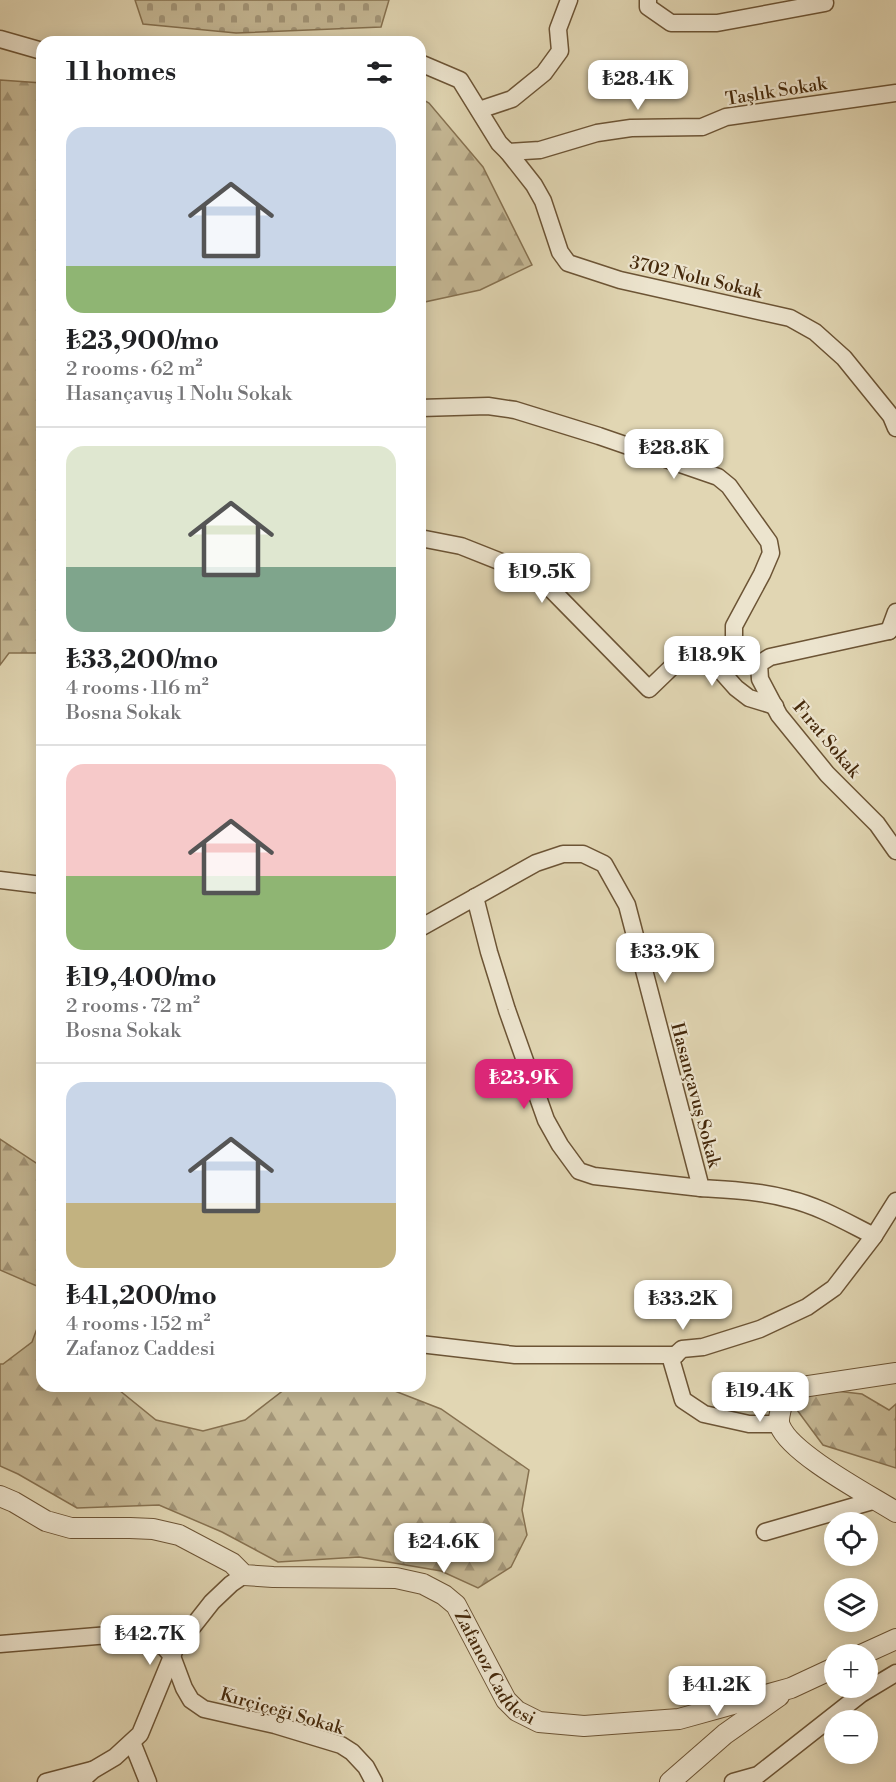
<!DOCTYPE html>
<meta charset="utf-8">
<style>
:root{--surface:#fff;--page:#f6f6f6;--text:#202124;--muted:#757577;--line:#e0e0e0;--accent:#db2777}
body{margin:0;font-family:"Libre Bodoni",serif;background:var(--page);color:var(--text);height:100vh;display:flex;flex-direction:column;font-size:22px;white-space:nowrap}
*{box-sizing:border-box;margin:0}
p{font-size:20px;color:var(--muted)}
.icon{flex:none;width:33px;height:33px;fill:none;stroke:currentColor;stroke-width:2;stroke-linecap:round;stroke-linejoin:round}
.map{position:relative;flex:1;overflow:hidden}
.sheet{position:absolute;left:36px;top:36px;width:390px;height:1356px;display:flex;flex-direction:column;background:var(--surface);border-radius:18px;box-shadow:0 3px 15px #0003}
.sheet>*{flex:none}
.buttons{position:absolute;left:824px;top:1512px;display:grid;gap:12px}
.buttons a{display:grid;place-items:center;width:54px;height:54px;border-radius:50%;background:var(--surface);box-shadow:0 3px 15px #0003;font-size:30px}
.price{position:absolute;translate:-50% -51px;padding:0 14px;border-radius:12px;background:#fff;color:#222;font-size:20px;line-height:39px;filter:drop-shadow(0 2px 3px #0008)}
.price::after{content:'';position:absolute;left:50%;top:36px;width:18px;height:14px;margin-left:-9px;background:inherit;clip-path:polygon(0 0,100% 0,50% 100%)}
.price.on{background:var(--accent);color:#fff}
ul{padding:0;list-style:none}
li{display:grid;align-content:center;gap:12px;height:318px;padding:0 30px}
li+li{border-top:2px solid var(--line)}
li span{display:grid;place-items:center;height:186px;border-radius:18px;color:#555}
li>.icon{margin-inline-start:auto}
span .icon{width:108px;height:108px;fill:#fffc;stroke-width:1}
li b{font-size:26px}
h2{display:flex;justify-content:space-between;align-items:center;height:72px;padding:0 30px;font-size:26px}
.map>svg:first-child{display:block}
.forest{fill:url(#forest-firs);stroke:#867150;stroke-width:1.5}
.cemetery{fill:url(#cemetery-stones);stroke:#867150;stroke-width:1.5}
.lines{fill:none;stroke-linecap:round;stroke-linejoin:round}
.minor-casing{stroke:#6c5435;stroke-width:19}
.tertiary-casing{stroke:#6c5435;stroke-width:22}
.minor{stroke:#ece4ce;stroke-width:16}
.tertiary{stroke:#ece4ce;stroke-width:20}
.labels{text-anchor:middle;stroke-width:4.5;stroke-linejoin:round;paint-order:stroke}
.street-label{font-size:18px;fill:#45290b;stroke:#ece4ce}
</style>
<div class="map">
<svg width="896" height="1782" viewBox="0 0 896 1782">
<defs>
<pattern id="forest-firs" width="22" height="20" patternUnits="userSpaceOnUse" patternTransform="scale(1.5)"><rect width="22" height="20" fill="#c6b996"/><path d="M5 1l3.5 6h-7zM16 11l3.5 6h-7z" fill="#a39679"/></pattern>
<pattern id="cemetery-stones" width="16" height="16" patternUnits="userSpaceOnUse" patternTransform="scale(1.5)"><rect width="16" height="16" fill="#c6b996"/><path d="M2 7V4a2 2 0 0 1 4 0v3zM10 15v-3a2 2 0 0 1 4 0v3z" fill="#a39679"/></pattern>
</defs>
<rect width="100%" height="100%" fill="#e1d6b3"/>
<filter id="stains"><feTurbulence type="fractalNoise" baseFrequency=".00333" numOctaves="4"/><feColorMatrix values="0 0 0 0 .2 0 0 0 0 .09 0 0 0 0 .02 0 0 0 .5 -.17"/></filter>
<radialGradient id="worn" r=".72"><stop offset=".6" stop-color="#630" stop-opacity="0"/><stop offset="1" stop-color="#630" stop-opacity=".3"/></radialGradient>
<g class="forest">
<path d="M0,80L42,83V653H9L0,665Z"/>
<path d="M420,98L429,103L483,167L532,265L480,290L420,303Z"/>
<path d="M0,1139L42,1167V1296L37,1286L0,1270Z"/>
<path d="M42,1315V1386H114L156,1420L203,1431L245,1420L289,1386H382L441,1409L529,1470L522,1510L527,1535L511,1567L478,1588L441,1571L359,1557L278,1562L222,1532L159,1505L77,1508L18,1474L0,1466V1364H3L32,1342Z"/>
<path d="M819,1389L862,1394L889,1410L896,1404V1468L823,1445L794,1406Z"/>
</g>
<path class="cemetery" d="M135,0H389L381,27L236,33L143,24Z"/>
<g class="lines">
<g class="minor-casing">
<g id="minor">
<path d="M648,0V7L671,23H717L825,3"/>
<path d="M0,39L42,51"/>
<path d="M420,63L460,80L499,143L508,152L540,150L597,133L631,128L702,127L726,117L896,93"/>
<path d="M479,110L512,99L544,73L560,51L558,29L569,0"/>
<path d="M508,152L534,185L543,201L560,252L568,263L620,280L790,318L815,332L844,358L891,416L896,428"/>
<path d="M420,408L488,406L515,410L599,436L718,477L729,486L769,542L771,553L762,574L734,626V639L742,652L759,664"/>
<path d="M420,538L461,546L539,577L649,689L677,662L691,655L700,654L714,660L720,670L736,688L749,698L775,706"/>
<path d="M889,631L770,657L759,664L760,679L779,715L827,774L877,824L896,851"/>
<path d="M889,631L896,612"/>
<path d="M0,880L42,885"/>
<path d="M475,897L489,952L507,1010L546,1120L560,1145L579,1171L594,1176L701,1188"/>
<path d="M420,928L536,863L563,854H583L604,864L627,905L701,1188C730,1190 760,1191 789,1199C819,1206 846,1222 874,1236"/>
<path d="M420,1344L515,1355H676"/>
<path d="M779,1424H749L704,1414L683,1400L671,1359L682,1349L703,1347L760,1329L807,1307L834,1288L874,1236L896,1201"/>
<path d="M765,1532L876,1500"/>
<path d="M0,1644L133,1633L148,1635L158,1640L172,1656L184,1688L191,1700L204,1709L275,1725L341,1745L352,1752L366,1767L374,1782"/>
<path d="M132,1742L148,1782"/>
<path d="M46,1782L92,1770"/>
<path d="M80,1782L93,1770L115,1757L140,1734L175,1649L212,1602L231,1584L244,1575"/>
<path d="M733,1782L758,1775L861,1694L896,1673"/>
</g>
</g>
<g class="tertiary-casing">
<g id="tertiary">
<path d="M896,1373L802,1387L783,1399C782,1407 777,1419 780,1426C791,1454 869,1495 896,1512"/>
<path id="s1" d="M0,1496L14,1502L46,1521L71,1528H130L153,1529L179,1535L232,1563L244,1575L273,1577L396,1578L423,1584L444,1595L456,1605L506,1700L517,1711L539,1722L584,1726L679,1719L791,1688L834,1668"/>
<path d="M863,1654L896,1639"/>
<path d="M670,1782L725,1734L779,1696"/>
</g>
</g>
<use href="#minor" class="minor"/>
<use href="#tertiary" class="tertiary"/>
</g>
<g class="labels">
<g class="street-label">
<text transform="translate(776 91) rotate(-9)" y="6">Taşlık Sokak</text>
<text transform="translate(696 277) rotate(13)" y="6">3702 Nolu Sokak</text>
<text transform="translate(827 739) rotate(50)" y="6">Fırat Sokak</text>
<text transform="translate(696 1095) rotate(75)" y="6">Hasançavuş Sokak</text>
<text dy="6" stroke="none"><textPath href="#s1" startOffset="558">Zafanoz Caddesi</textPath></text>
<text transform="translate(282 1711) rotate(16)" y="6">Kırçiçeği Sokak</text>
</g>
</g>
<rect width="100%" height="100%" filter="url(#stains)"/>
<rect width="100%" height="100%" fill="url(#worn)"/>
</svg>
<div class="buttons">
<a><svg class="icon" aria-label="locate" viewBox="0 0 24 24"><circle cx="12" cy="12" r="6"/><path d="M12 2v4M12 18v4M2 12h4M18 12h4"/></svg></a>
<a><svg class="icon" aria-label="layers" viewBox="0 0 24 24"><path d="M12 4l9 5-9 5-9-5zM3 14l9 5 9-5"/></svg></a>
<a>+</a>
<a>−</a>
</div>
<b class="price" style="left:638px;top:111px">₺28.4K</b>
<b class="price" style="left:674px;top:480px">₺28.8K</b>
<b class="price" style="left:542px;top:604px">₺19.5K</b>
<b class="price" style="left:712px;top:687px">₺18.9K</b>
<b class="price" style="left:665px;top:984px">₺33.9K</b>
<b class="price on" style="left:524px;top:1110px">₺23.9K</b>
<b class="price" style="left:683px;top:1331px">₺33.2K</b>
<b class="price" style="left:760px;top:1423px">₺19.4K</b>
<b class="price" style="left:444px;top:1574px">₺24.6K</b>
<b class="price" style="left:150px;top:1666px">₺42.7K</b>
<b class="price" style="left:717px;top:1717px">₺41.2K</b>
<section class="sheet">
<h2>11 homes<svg class="icon" aria-label="filters" viewBox="0 0 24 24"><path d="M4 7h16M4 17h16"/><circle cx="9" cy="7" r="2"/><circle cx="15" cy="17" r="2"/></svg></h2>
<ul>
<li><span style="background:linear-gradient(#c9d6e8 75%,#8fb573 0)"><svg class="icon" aria-label="home" viewBox="0 0 24 24"><path d="M3 11l9-7 9 7M6 9v11h12V9"/></svg></span><div><b>₺23,900/mo</b><p>2 rooms · 62 m²</p><p>Hasançavuş 1 Nolu Sokak</p></div></li>
<li><span style="background:linear-gradient(#dfe7d0 65%,#7fa58c 0)"><svg class="icon" aria-label="home" viewBox="0 0 24 24"><path d="M3 11l9-7 9 7M6 9v11h12V9"/></svg></span><div><b>₺33,200/mo</b><p>4 rooms · 116 m²</p><p>Bosna Sokak</p></div></li>
<li><span style="background:linear-gradient(#f6c9c9 60%,#8fb573 0)"><svg class="icon" aria-label="home" viewBox="0 0 24 24"><path d="M3 11l9-7 9 7M6 9v11h12V9"/></svg></span><div><b>₺19,400/mo</b><p>2 rooms · 72 m²</p><p>Bosna Sokak</p></div></li>
<li><span style="background:linear-gradient(#c9d6e8 65%,#c2b280 0)"><svg class="icon" aria-label="home" viewBox="0 0 24 24"><path d="M3 11l9-7 9 7M6 9v11h12V9"/></svg></span><div><b>₺41,200/mo</b><p>4 rooms · 152 m²</p><p>Zafanoz Caddesi</p></div></li>
</ul>
</section>
</div>
